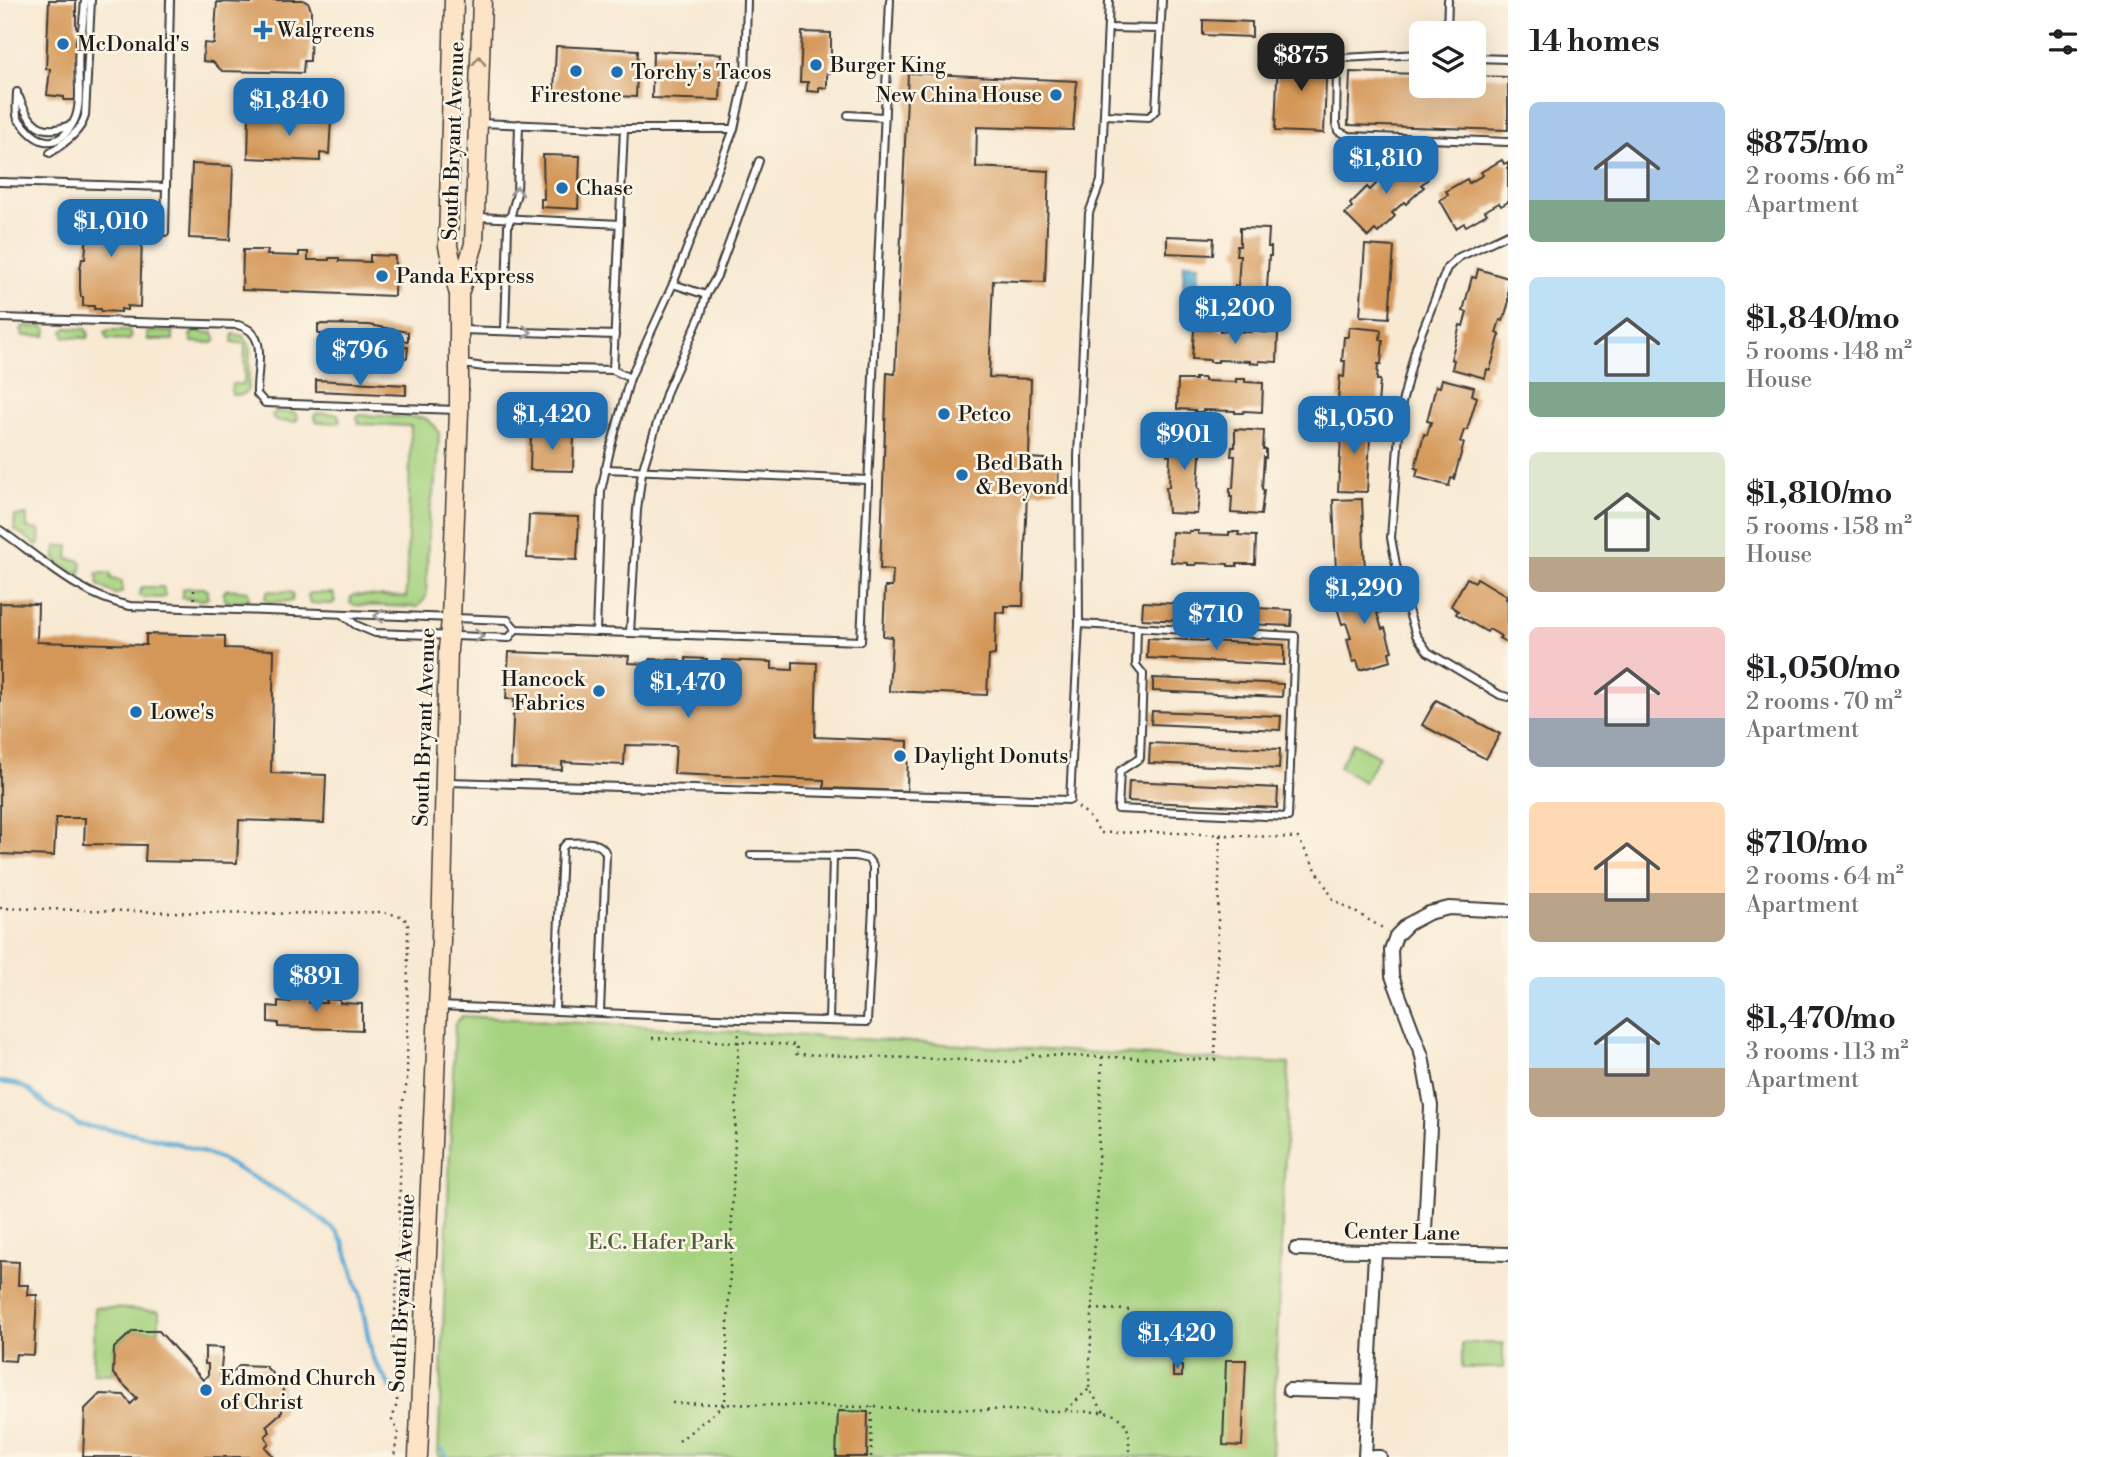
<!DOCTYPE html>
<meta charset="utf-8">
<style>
:root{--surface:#fff;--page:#f2f2f2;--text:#202124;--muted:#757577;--accent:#1f6fb2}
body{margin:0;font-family:"Libre Bodoni",serif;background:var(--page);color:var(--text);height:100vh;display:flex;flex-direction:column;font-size:26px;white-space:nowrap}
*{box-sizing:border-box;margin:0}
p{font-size:23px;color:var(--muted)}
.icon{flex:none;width:38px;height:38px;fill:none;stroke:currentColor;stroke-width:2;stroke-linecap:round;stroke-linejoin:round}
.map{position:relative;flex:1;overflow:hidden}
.side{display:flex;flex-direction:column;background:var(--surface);width:595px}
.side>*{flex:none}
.fabs{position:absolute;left:1409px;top:21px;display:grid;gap:14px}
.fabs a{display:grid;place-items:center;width:77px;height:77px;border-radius:10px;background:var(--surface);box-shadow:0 7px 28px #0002;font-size:35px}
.price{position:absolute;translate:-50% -60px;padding:0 16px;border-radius:14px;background:var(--accent);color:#fff;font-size:23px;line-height:46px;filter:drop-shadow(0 2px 4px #0008)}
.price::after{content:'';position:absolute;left:50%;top:42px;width:21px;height:16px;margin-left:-10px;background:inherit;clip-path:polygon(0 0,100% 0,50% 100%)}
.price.on{background:#222;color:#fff}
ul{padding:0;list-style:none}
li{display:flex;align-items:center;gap:21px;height:175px;padding:0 21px}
li span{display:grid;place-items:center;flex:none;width:196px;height:140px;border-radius:10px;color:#555}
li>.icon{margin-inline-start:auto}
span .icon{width:84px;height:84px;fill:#fffc;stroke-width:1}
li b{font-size:30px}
h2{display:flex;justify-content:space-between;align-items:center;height:84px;padding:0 21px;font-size:30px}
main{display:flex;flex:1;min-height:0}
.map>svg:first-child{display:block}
.green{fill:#a6d380;stroke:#61784e;stroke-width:2}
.water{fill:#58abd3;stroke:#3a6478;stroke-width:2}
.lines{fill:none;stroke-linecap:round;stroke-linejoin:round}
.stream{stroke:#58abd3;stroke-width:4.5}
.building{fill:#d49759}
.lane-casing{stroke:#3d3b37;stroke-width:10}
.street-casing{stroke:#3d3b37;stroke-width:16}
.secondary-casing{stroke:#3d3b37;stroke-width:21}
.path{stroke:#3d3b37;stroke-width:2.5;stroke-dasharray:2 5;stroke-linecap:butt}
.lane{stroke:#fff;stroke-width:6}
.street{stroke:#fff;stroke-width:12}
.secondary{stroke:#fee4c6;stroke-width:18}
.oneway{stroke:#988a7a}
.oneway2{stroke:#999}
.poi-dot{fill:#1f6fb2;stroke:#fcf5e5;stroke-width:2.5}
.labels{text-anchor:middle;stroke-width:5;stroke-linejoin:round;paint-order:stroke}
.poi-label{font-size:21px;fill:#1c1c1c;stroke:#fcf5e5;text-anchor:start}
.street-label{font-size:21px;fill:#1c1c1c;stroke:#fcf5e5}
.park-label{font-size:21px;fill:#4c5c3f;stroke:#fcf5e5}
</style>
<main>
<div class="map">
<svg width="1508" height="1457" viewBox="0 0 1508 1457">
<rect width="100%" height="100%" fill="#fcf5e5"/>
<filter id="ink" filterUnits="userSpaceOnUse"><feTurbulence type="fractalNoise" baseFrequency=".0143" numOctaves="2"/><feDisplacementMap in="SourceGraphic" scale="14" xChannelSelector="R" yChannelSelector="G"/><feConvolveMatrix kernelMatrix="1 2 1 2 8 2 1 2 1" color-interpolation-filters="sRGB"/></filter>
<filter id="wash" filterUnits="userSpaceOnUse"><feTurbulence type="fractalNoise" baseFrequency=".00686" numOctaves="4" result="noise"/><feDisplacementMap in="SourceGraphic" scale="28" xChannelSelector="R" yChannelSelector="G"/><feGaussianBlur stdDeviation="1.57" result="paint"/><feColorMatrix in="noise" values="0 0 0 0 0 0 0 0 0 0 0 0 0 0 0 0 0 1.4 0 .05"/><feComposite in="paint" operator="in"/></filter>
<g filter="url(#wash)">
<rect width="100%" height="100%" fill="#f8e9d3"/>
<g class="green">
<path d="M24,326L44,327L47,330L46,336H23L21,329Z"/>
<path d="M67,328L86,329L89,335L87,338L65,337L63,331Z"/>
<path d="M108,330H129L131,338L129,340L107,339L105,332Z"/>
<path d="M151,331L173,332V340H148L147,333Z"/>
<path d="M193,332L213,333L216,340L213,343L192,342L190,335Z"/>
<path d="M233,334L243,336L250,346L248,389L243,395H233L231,392L232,384H244L245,344L232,342Z"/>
<path d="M275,412L295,413L298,419L295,422L275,421L272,415Z"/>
<path d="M317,413L338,414L340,421L338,423L317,422L314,416Z"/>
<path d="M360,415L425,418L435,426L439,433L437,471L429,516L426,597L418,607L353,605L350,603L351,597L354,595L406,597L411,426L359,424L357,417Z"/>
<path d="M27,515V528L39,530L40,542L37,545L14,529L15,516Z"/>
<path d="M56,546H69L68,559L78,560L82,563L80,575L75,574L55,560Z"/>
<path d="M97,573H110L111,579L122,581V593L115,594L98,585Z"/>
<path d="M142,587H163L165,596L162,598L142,597L139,595Z"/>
<path d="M185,588H204L208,591V597L204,600L182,598V590Z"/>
<path d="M227,589L248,591L249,600L227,601L224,598V592Z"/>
<path d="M268,591L290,592L293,594L292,601L268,602L265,598Z"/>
<path d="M310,593H333L335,601L332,604L310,603L308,595Z"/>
<path d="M1353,742L1379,756L1364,782L1339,767Z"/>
<path d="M462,1016L1289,1064L1272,1457H438L455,1024Z"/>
<path d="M95,1307L159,1311V1331H133L114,1348L113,1374L93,1373Z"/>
<rect x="1462" y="1343" width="41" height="25"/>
</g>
<path class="water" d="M1184,263L1199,264L1198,287L1183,286Z"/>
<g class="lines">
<g class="stream">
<path d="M0,1082L16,1084L29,1090L47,1106L79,1125L132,1133L180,1144L218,1158L303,1205L337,1232L343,1241L360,1295L372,1357L391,1388"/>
<path d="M442,1450L447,1457"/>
</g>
</g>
<g id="blocks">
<g class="building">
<path d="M49,0H76V27L80,35L79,54H75L76,100H64V97L47,95L50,69H46Z"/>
<path d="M251,0H303L309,4L311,11L310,61H304L303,73L222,71L213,62L203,61L204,43L214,44L217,2L251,3Z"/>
<path d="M1203,20L1252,22V37L1203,35Z"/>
<path d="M802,32L831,33V73H827V88L819,87V92L807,91L808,82H800Z"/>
<path d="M556,46L638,50L636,97L554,93Z"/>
<path d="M653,51L722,54L720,100L652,98Z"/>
<path d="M1278,54L1327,55L1324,133L1275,131Z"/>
<path d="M1350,72L1421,74V86H1474V76L1508,77V130L1348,125Z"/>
<path d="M908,73L1077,81L1073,130L977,127L976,167L1049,171L1045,282L993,280L989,377L1031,379L1029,458L1059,460L1058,489L1041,492L1027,491L1023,606H1005V613L996,612L995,655L989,656L987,695L889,691L892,637L883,636L885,587H892L893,570L880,569L887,373L895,374Z"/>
<path d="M249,116L331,119L329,154L320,153V161L248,158Z"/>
<path d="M543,155L580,156L578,209L541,207V199H544Z"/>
<path d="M1405,156L1428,179L1421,185L1424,187L1406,204L1404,202L1392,213L1395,216L1378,233L1375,230L1368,237L1345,214L1352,207L1350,204L1367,187L1370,190L1381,179L1378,176L1395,159L1398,162Z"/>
<path d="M1502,160L1504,164L1508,162V202L1501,206L1499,203L1485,211L1487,214L1466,226L1464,223L1456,228L1440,200L1448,195L1446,191L1467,179L1469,183L1483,175L1481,172Z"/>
<path d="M192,164L233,166L230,240L189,238Z"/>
<path d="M89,202L133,203L132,236H142L140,307L127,306V310L121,309V312L101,311V309H94V306H83V297H81L80,288V269L82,259H85Z"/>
<path d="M1240,228L1269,229L1268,247H1271V256H1269L1267,288H1269V296H1267L1266,314L1237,312V295H1235V286H1238L1240,255H1236L1237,246H1240Z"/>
<path d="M1167,236L1214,238L1213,255L1167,253Z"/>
<path d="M1365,245L1394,247L1389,318L1360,316Z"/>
<path d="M243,250H268L267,255L299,256V252H308V260H329V258H339V261L370,262V255L395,256L394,296L242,290Z"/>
<path d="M1478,269L1508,278V305L1503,321L1500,320L1496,333L1500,334L1490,370L1487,369L1485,378L1452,369L1454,360L1451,359L1460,325L1463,326L1467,312L1463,311L1472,277L1476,278Z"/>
<path d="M318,324L369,325L408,332V341L383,338V349L408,347L407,358L382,359L381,352H362L363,356L354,355V349L321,348V334H318Z"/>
<path d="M1349,327L1381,330L1380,340H1383L1381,364H1378L1377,380H1380L1378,404H1374L1373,413L1341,410L1342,401L1338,400L1340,376L1344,377L1345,361H1342L1344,337H1348Z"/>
<path d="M1211,328H1220V331L1251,332V329L1260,330V332L1278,333L1277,362L1259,361V364L1250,363V361L1218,360V362H1210V360L1192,359L1194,330H1210Z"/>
<path d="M1195,378H1204V381L1236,382V379H1245V382L1263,383L1262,412L1244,411L1243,413H1235V411L1203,410L1202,412H1195V410L1177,409L1178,380H1195Z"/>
<path d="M1442,379L1474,387L1472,395L1477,397L1467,430H1464L1460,442L1464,443L1454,479L1451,478L1449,486L1416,477L1418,469L1415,468L1424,434L1427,435L1431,422L1427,421L1436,386L1440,387Z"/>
<path d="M316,380L406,385V395L316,391Z"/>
<path d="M1342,419L1371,421L1367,492L1338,491Z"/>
<path d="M1171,428L1200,430L1199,448H1202L1201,456H1200L1198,488L1200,489L1197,514L1168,513L1166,487H1169L1170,455H1167L1168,446H1170Z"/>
<path d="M1235,429L1264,431L1263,449H1266V458L1264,457L1262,489L1264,490L1261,515L1231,513L1232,497H1230V488H1233L1235,456H1231L1232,447H1235Z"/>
<path d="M531,432L574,434L573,471L530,470Z"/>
<path d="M1362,499L1365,571L1336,572L1333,500Z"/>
<path d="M529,515L579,517L577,560L527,558Z"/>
<path d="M1189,531H1198V534L1229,535V532H1239L1238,535L1256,536L1255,564H1237V566H1228V564L1196,563V565H1188V563L1171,562L1172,532L1189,533Z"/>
<path d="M1467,578L1475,582L1477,578L1507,596L1506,599L1508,600V643L1499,638L1501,636L1489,629L1487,632L1456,614L1458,611L1451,606Z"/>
<path d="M1368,581L1371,590L1374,589L1381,612L1377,613L1382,629L1385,628L1392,651L1389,652L1391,661L1360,670L1357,661L1353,662L1347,639L1351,638L1346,623L1342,624L1335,601L1340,599L1337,590Z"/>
<path d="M1143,602L1292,610L1291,626L1142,619Z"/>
<path d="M0,603L38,604L37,642L146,645V634L225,636V648L274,650L271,773L326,775L324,823L239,820L237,863L145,861L146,845L84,844L85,818H56L54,856L0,854Z"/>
<path d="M1148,638L1284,645V665L1147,658Z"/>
<path d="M509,652L629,656L628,663L650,664V659L680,660V666L686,665V658L707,659V666H722V660L772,662V669L793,670V662L817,663L815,737L908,741L907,791L824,788V780L674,774L676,746L625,745L624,765L562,762V770L511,768L514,699H506Z"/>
<path d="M1153,678L1283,684L1282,697L1153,691Z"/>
<path d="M1436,700L1500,734L1486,759L1422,725Z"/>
<path d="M1152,711L1281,716L1280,730L1151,724Z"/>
<path d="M1150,743L1280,749L1279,769L1149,763Z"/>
<path d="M1129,781L1278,788L1277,808L1128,801Z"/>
<path d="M291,995L309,996V1003H326V999L340,1000V1003L362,1004V1030L278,1027V1023L268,1022V1006L278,1007V1001L290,1002Z"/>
<path d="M0,1261L19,1262L18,1285H28L27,1295H37L34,1355L16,1354L15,1361L0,1360Z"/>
<path d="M1183,1324H1197V1340L1182,1339Z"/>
<path d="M133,1331H159L203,1380L208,1375V1364H205V1347L223,1348L220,1377L224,1381L240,1365L265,1366L283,1385L282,1412L266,1426L270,1432L265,1436L269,1443L265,1447L274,1457H83L85,1409L100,1394L124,1395L131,1404L137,1398L113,1374L114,1348Z"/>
<path d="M1211,1332H1227L1226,1341H1211Z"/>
<path d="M1226,1360H1246L1242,1446L1223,1445Z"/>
<path d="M1173,1365L1182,1366V1377H1173Z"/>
<path d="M838,1411L868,1412L867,1457H836Z"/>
</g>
</g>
</g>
<g filter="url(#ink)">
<use href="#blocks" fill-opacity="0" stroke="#3d3b37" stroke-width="2"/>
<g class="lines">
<g class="lane-casing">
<g id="lane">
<path d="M1108,28L1158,29"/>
<path d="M1447,33L1448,0"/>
<path d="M1421,54L1342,58L1337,69L1336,123L1338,131L1349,136L1508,142"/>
<path d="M1474,58L1508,59"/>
<path d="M17,92C17,99 15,112 18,119C20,122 23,124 25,127C43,149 63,145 75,119C83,101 76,68 79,48C82,32 84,17 85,0"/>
<path d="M19,97C29,123 40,137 70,125"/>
<path d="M848,115L884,117"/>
<path d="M1104,115L1149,117L1156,110L1162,0"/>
<path d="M479,123L624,129"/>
<path d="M50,153C64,143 80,133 85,116L91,0"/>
<path d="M0,182L166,187"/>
<path d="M478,217L620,224"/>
<path d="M165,232L170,0"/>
<path d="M1508,234L1459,257L1447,268L1416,347L1401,407L1391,538L1400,585L1416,635L1428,652L1500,695L1508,697"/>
<path d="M673,284L706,295"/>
<path d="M0,318L238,325C270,333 256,367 257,394L265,403L457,410"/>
<path d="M461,330L615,335"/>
<path d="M505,331L508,226L517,193L519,124"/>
<path d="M463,364L484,367L613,370L630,378"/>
<path d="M613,370L624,129H734"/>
<path d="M605,469L868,480"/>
<path d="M0,530C42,559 79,596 130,606L508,620L516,629L861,641L890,0"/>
<path d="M344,616L356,625L375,633L509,638L516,629"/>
<path d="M1079,624L1295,636L1288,817L1118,809L1120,771L1140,758L1143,674L1136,665L1137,627"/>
<path d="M596,632L601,491L610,450L630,378L673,284L734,129L745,79L747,0"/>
<path d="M630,633L637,510L642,472L667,391L701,314L706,295L717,276L759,161"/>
<path d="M448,782L1070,800L1079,624L1078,457L1089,213L1101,181L1109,0"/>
<path d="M440,1006L739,1019L867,1022L873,907V866L868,859L855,856L751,855"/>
<path d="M555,1010L562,848L567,843C581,843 601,839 606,854L600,1012"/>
<path d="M829,1021L833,856"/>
</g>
</g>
<g class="street-casing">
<g id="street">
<path d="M1296,1249C1367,1252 1437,1251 1508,1254"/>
<path d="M1424,1251L1431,1106L1422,1056L1392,976L1391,950L1396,936L1408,924L1429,913L1449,908L1508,911"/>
<path d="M1289,1390L1368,1392"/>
<path d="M1365,1457L1375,1253"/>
<path d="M1365,1457H1380"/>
</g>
</g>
<g class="secondary-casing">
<g id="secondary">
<path d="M454,0L448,246L458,291"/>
<path d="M418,1457L441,940L448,649L451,619L459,411V294L474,244L482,0"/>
</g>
</g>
<g class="path">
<path d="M194,599V588"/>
<path d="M1078,807L1086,813L1101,833L1153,832L1298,838L1333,899L1386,930"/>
<path d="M0,908L257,914L381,912L401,916L408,922L407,1082L401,1111L399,1243L393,1347L398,1374L397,1403L392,1420L398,1431L394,1457"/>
<path d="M652,1038L797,1045L796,1054L1018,1062L1032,1055L1215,1060L1220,835"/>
<path d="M1102,1057L1089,1389L1104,1412"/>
<path d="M1092,1309L1129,1310"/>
<path d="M672,1403L1104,1412C1132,1418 1129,1432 1129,1457"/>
<path d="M1066,1410L1089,1389"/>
<path d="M679,1441L725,1404L739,1029"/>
<path d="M871,1457L872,1407"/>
</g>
<use href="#lane" class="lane"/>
<use href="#street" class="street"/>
<use href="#secondary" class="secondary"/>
</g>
<defs><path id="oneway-chevron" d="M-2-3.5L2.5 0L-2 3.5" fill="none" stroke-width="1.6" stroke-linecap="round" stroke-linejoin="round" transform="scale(1.75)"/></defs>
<use class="oneway" href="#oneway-chevron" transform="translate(479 61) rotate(-88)"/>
<g class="oneway2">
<use href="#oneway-chevron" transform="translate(517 191) rotate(-85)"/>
<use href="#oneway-chevron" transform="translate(527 332) rotate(2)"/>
<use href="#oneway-chevron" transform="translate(379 616) rotate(-178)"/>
<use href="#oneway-chevron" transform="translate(479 636) rotate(3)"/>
</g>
</g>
<g class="poi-dot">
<path d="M259.5 19.5h7v7h7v7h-7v7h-7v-7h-7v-7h7z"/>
<circle cx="63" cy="44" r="7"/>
<circle cx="816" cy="65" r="7"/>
<circle cx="576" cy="71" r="7"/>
<circle cx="617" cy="72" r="7"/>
<circle cx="1056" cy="95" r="7"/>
<circle cx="562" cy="188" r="7"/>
<circle cx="382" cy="276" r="7"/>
<circle cx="944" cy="414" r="7"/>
<circle cx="962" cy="475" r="7"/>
<circle cx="599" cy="691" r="7"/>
<circle cx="136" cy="712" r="7"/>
<circle cx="900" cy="756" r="7"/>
<circle cx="206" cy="1390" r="7"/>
</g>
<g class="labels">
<g class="poi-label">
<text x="277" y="37">Walgreens</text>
<text x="77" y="51">McDonald's</text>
<text x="830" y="72">Burger King</text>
<text x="631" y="79">Torchy's Tacos</text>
<text x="576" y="102" text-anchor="middle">Firestone</text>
<text x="1042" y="102" text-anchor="end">New China House</text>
<text x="576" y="195">Chase</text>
<text x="396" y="283">Panda Express</text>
<text x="958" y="421">Petco</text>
<text x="976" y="470">Bed Bath<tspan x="976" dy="24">&amp; Beyond</tspan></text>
<text x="585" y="686" text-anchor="end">Hancock<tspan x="585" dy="24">Fabrics</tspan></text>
<text x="150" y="719">Lowe's</text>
<text x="914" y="763">Daylight Donuts</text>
<text x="220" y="1385">Edmond Church<tspan x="220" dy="24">of Christ</tspan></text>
</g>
<g class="street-label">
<text transform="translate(453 141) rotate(-88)" y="7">South Bryant Avenue</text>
<text transform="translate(424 727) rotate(-88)" y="7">South Bryant Avenue</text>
<text transform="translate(1402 1232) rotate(1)" y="7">Center Lane</text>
<text transform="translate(402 1293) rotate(-87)" y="7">South Bryant Avenue</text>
</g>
<g class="park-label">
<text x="661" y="1249">E.C. Hafer Park</text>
</g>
</g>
</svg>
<div class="fabs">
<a><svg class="icon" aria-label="layers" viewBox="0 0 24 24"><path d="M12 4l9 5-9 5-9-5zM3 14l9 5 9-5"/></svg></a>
</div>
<b class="price on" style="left:1301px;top:93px">$875</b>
<b class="price" style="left:289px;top:138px">$1,840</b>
<b class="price" style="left:1386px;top:196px">$1,810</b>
<b class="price" style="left:111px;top:259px">$1,010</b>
<b class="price" style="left:1235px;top:346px">$1,200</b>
<b class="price" style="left:360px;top:388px">$796</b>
<b class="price" style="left:552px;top:452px">$1,420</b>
<b class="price" style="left:1354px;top:456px">$1,050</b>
<b class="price" style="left:1184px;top:472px">$901</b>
<b class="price" style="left:1364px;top:626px">$1,290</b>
<b class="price" style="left:1216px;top:652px">$710</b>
<b class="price" style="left:688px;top:720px">$1,470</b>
<b class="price" style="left:316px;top:1014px">$891</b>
<b class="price" style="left:1177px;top:1371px">$1,420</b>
</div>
<section class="side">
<h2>14 homes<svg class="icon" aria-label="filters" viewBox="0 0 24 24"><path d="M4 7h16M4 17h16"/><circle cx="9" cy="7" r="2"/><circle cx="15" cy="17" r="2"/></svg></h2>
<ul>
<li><span style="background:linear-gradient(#a9c7e8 70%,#7fa58c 0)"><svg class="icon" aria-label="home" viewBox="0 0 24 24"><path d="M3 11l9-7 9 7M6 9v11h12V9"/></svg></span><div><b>$875/mo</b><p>2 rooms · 66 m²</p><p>Apartment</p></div></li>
<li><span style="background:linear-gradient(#bfe0f5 75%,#7fa58c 0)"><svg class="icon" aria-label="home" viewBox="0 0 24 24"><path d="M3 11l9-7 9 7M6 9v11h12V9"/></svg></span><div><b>$1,840/mo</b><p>5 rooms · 148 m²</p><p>House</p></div></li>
<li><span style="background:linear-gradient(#dfe7d0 75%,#b9a48a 0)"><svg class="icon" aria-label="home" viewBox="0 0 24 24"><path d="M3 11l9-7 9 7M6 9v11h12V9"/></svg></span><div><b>$1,810/mo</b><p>5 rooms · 158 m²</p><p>House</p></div></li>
<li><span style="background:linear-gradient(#f6c9c9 65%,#9aa5b1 0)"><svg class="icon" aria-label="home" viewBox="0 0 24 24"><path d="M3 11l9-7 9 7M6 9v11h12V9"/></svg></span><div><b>$1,050/mo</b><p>2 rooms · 70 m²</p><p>Apartment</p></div></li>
<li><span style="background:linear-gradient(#ffd9b3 65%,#b9a48a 0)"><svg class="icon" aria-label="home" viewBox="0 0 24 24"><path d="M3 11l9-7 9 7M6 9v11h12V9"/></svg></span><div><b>$710/mo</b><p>2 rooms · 64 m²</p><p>Apartment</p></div></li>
<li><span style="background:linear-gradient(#bfe0f5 65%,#b9a48a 0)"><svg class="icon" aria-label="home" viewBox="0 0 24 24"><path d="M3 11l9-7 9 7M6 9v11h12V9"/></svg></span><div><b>$1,470/mo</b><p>3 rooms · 113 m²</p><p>Apartment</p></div></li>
</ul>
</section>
</main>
